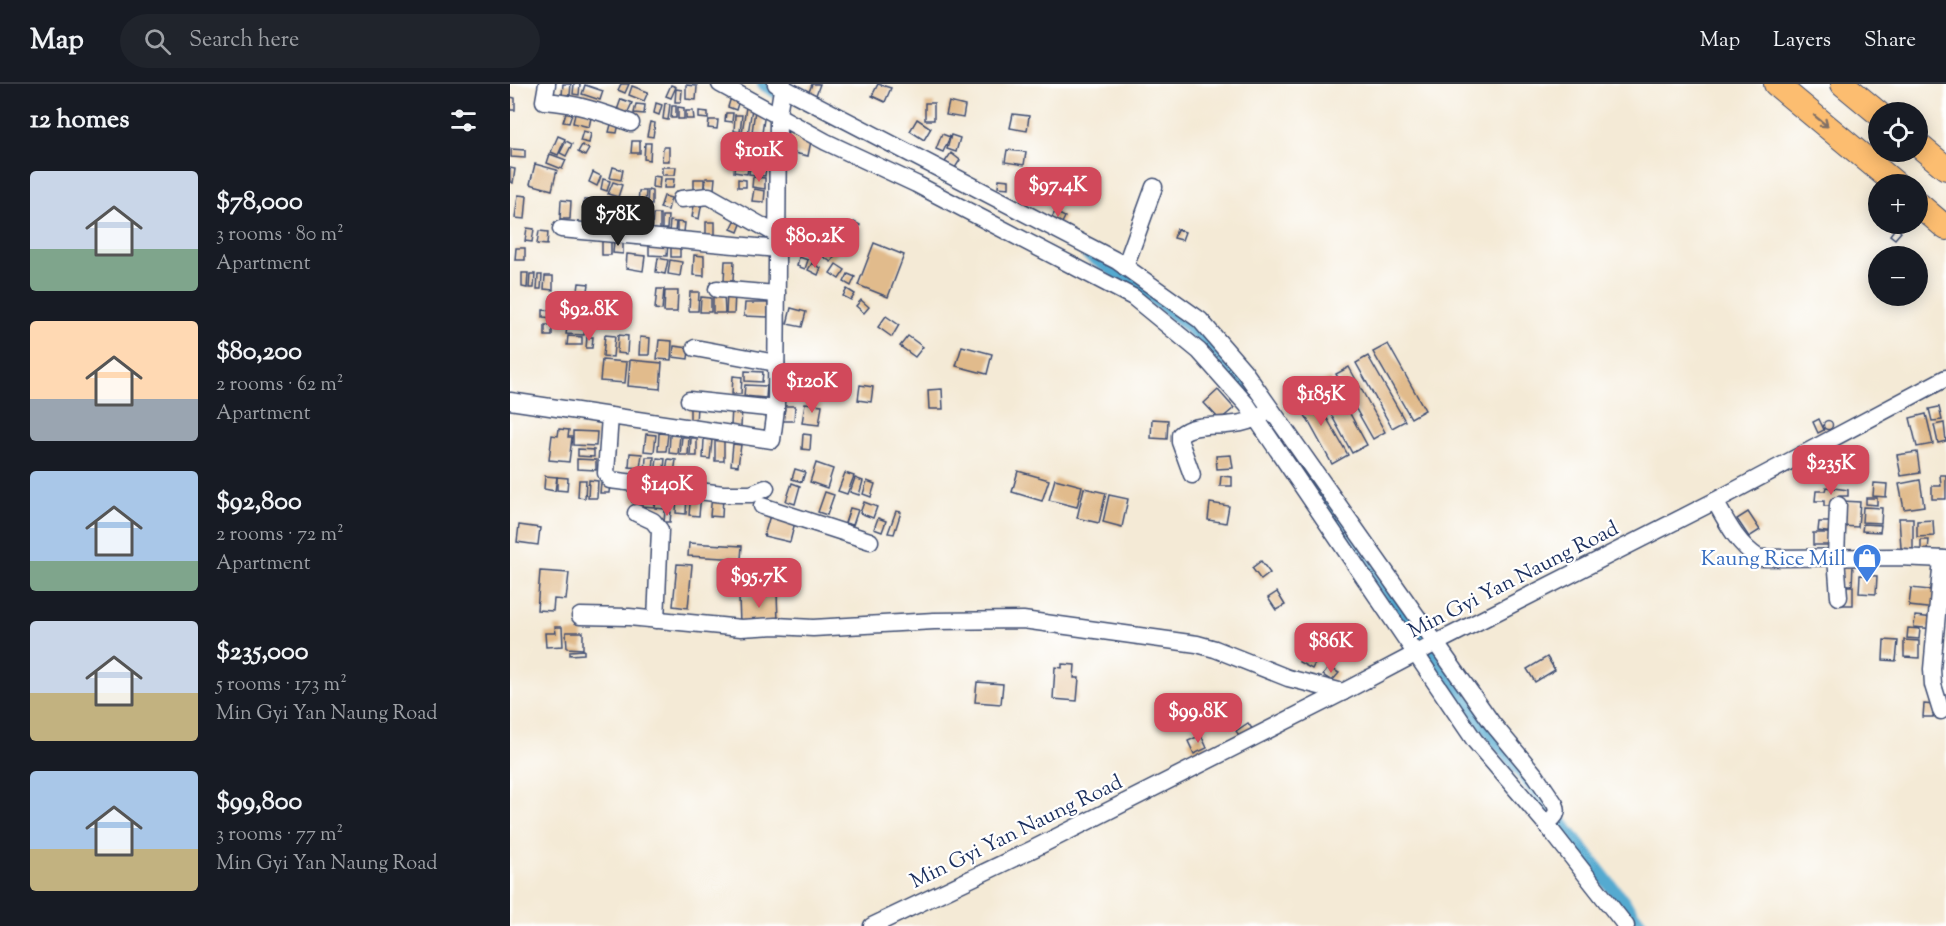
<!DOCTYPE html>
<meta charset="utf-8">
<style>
:root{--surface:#171b24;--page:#20242c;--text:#f1f3f6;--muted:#9ea1a6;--line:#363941;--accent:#d1495b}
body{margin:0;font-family:"Sorts Mill Goudy",serif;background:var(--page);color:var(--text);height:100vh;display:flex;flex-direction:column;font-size:22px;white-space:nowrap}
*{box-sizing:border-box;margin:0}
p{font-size:20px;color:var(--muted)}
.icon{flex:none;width:33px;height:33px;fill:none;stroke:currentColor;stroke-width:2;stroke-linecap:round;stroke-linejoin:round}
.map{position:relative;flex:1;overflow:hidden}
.drawer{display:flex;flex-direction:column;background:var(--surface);width:510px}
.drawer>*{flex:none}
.controls{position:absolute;left:1358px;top:18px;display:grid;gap:12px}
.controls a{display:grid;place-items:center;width:60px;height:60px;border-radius:50%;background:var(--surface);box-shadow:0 3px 15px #0003;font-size:30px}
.price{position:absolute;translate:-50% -51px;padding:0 14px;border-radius:12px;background:var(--accent);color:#fff;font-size:20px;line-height:39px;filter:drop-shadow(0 2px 3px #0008)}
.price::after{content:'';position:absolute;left:50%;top:36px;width:18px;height:14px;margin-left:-9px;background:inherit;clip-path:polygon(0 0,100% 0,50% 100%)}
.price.current{background:#222;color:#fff}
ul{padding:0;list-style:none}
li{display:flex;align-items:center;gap:18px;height:150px;padding:0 30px}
li span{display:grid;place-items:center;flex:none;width:168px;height:120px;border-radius:6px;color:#555}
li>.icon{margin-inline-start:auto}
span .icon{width:72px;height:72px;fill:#fffc;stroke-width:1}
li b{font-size:26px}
h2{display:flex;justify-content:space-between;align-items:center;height:72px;padding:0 30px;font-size:26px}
header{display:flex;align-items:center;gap:36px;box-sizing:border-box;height:84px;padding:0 30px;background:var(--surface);border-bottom:2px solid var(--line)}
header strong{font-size:28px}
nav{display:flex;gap:33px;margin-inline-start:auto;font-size:21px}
.search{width:420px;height:54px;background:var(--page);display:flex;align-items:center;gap:15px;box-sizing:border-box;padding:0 21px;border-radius:33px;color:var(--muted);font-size:22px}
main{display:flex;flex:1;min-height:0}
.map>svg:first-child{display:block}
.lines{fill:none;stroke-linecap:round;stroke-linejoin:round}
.canal{stroke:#54aad0;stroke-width:14}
.building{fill:#e1bb8c}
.minor-casing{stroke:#3c4b70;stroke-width:19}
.highway-casing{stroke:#3c4b70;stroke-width:26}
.minor{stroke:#fff;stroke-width:16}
.highway{stroke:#fcbd6f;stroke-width:24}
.oneway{stroke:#806f66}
.labels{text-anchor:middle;stroke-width:4.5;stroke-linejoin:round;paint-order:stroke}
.shop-label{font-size:21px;fill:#366cbe;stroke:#fff;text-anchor:end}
.street-label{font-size:21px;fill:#1b2f5e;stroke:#fff}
</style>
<header>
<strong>Map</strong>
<div class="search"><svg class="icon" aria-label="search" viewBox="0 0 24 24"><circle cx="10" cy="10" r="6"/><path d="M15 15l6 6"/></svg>Search here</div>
<nav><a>Map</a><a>Layers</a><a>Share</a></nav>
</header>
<main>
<section class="drawer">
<h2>12 homes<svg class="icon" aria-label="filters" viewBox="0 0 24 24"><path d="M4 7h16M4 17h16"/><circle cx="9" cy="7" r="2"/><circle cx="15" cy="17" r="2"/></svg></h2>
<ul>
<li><span style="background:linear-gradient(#c9d6e8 65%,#7fa58c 0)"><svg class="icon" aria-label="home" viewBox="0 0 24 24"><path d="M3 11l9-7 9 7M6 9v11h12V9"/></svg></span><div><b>$78,000</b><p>3 rooms · 80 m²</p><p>Apartment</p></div></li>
<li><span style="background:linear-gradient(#ffd9b3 65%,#9aa5b1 0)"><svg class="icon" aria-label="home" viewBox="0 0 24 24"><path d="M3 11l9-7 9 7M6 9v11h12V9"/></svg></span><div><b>$80,200</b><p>2 rooms · 62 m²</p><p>Apartment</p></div></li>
<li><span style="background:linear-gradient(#a9c7e8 75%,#7fa58c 0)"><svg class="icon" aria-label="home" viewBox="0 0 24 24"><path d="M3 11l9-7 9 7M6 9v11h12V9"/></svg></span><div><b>$92,800</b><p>2 rooms · 72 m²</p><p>Apartment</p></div></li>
<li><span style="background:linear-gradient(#c9d6e8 60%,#c2b280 0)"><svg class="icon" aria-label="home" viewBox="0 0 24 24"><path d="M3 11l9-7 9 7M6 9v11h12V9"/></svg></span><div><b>$235,000</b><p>5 rooms · 173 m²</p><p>Min Gyi Yan Naung Road</p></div></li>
<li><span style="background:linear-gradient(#a9c7e8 65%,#c2b280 0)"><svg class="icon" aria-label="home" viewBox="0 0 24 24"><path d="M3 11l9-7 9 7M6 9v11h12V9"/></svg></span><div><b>$99,800</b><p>3 rooms · 77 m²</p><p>Min Gyi Yan Naung Road</p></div></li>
</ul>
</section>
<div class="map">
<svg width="1436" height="842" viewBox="0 0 1436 842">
<rect width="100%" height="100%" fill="#fff"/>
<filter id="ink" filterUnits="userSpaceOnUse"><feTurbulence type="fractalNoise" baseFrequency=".0167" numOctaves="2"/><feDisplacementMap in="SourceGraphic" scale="12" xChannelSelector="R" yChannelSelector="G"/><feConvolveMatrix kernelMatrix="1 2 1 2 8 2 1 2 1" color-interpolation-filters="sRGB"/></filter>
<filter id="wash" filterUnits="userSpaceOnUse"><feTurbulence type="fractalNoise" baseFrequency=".008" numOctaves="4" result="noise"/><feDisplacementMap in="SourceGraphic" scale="24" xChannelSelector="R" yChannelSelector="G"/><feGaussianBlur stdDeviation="1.35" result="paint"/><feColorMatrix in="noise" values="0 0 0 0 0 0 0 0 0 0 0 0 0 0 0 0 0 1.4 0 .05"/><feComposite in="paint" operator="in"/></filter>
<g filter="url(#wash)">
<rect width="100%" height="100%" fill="#f4ead6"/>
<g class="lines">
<g class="canal">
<path d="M254,0L274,12"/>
<path d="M578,170C645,212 704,255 749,321"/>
<path d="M778,364L928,582L1132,842"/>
</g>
</g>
<g id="blocks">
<g class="building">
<path d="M53,0H61L60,11H52Z"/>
<path d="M64,0H70L69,11L63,10Z"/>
<path d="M111,0H119L115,9L108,6Z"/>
<path d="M302,0H310L306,11L299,8Z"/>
<path d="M368,0L381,4L375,18L362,12Z"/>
<path d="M75,1L93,7L90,16L72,10Z"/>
<path d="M161,1L166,3L161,14L156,12Z"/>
<path d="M176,1L187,2L186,16L176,15Z"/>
<path d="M122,2L138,8L134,17L119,11Z"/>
<path d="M166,5L172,6L171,18H165Z"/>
<path d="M222,10L230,13L226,26L218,23Z"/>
<path d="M0,13L5,14V26H0Z"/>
<path d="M111,15L122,19L116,32L106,29Z"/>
<path d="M439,18L455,22L453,34L436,31Z"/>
<path d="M146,19L152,21L149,31L144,29Z"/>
<path d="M155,19L160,20L158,36L153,35Z"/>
<rect x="415" y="19" width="9" height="17"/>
<path d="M126,20L135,21L134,30L124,29Z"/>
<path d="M58,22L64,24L59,39L53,38Z"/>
<path d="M162,22H166V34H161Z"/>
<path d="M168,23L174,24V35H168Z"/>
<path d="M236,23L242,24L238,50L232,49Z"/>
<path d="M66,25L82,29L79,43L63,39Z"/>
<path d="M245,26L255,28L252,49L242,48Z"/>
<path d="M176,27H183L184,35H176Z"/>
<path d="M189,27L198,28V35L189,34Z"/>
<path d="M216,29H223L222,38L215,37Z"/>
<path d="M503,30L519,32L517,47L500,44Z"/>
<path d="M225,31H232L230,48L224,47Z"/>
<path d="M407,35L421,44L414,56L400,47Z"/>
<path d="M199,36H208L207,45L198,44Z"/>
<path d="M102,37L109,39L107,49L99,48Z"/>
<path d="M140,38L145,39L143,53L137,52Z"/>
<path d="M73,47L81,49L79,59L70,57Z"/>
<path d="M278,47L302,52L298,72L274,67Z"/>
<path d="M432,50L440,53L433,68L426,65Z"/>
<path d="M441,51L450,54L446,68L437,65Z"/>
<path d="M48,52L55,55L48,71L41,68Z"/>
<path d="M224,52H252V67L224,66Z"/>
<path d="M56,57L62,60L56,72L50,69Z"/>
<path d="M122,57H130V69H121Z"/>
<path d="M135,59H141L140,76L134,75Z"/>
<path d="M72,61L79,65L75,72L68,68Z"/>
<path d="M153,63H159V77H152Z"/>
<path d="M1,65L15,66V74L1,73Z"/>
<path d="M497,66L516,68L514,81L495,78Z"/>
<path d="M441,69L450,76L445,84L435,78Z"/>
<path d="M40,70L56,76L52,85L37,79Z"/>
<path d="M225,78L239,79L237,90L224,88Z"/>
<path d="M25,80L47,86L42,106L20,100Z"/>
<path d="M240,80L256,82L255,92L239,90Z"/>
<path d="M103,83L113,86L111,96L100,94Z"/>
<path d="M152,83H166L165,91H152Z"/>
<path d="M0,84L5,85L3,99L0,98Z"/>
<path d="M83,88L91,92L87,102L79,98Z"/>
<path d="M143,92L150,93L149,104L142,103Z"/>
<path d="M243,93L255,94V105L242,103Z"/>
<path d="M196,94H205L204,105L195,104Z"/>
<path d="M93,95L100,97L97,107L91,105Z"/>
<path d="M155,95H164L163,104H154Z"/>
<rect x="184" y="95" width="10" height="10"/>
<path d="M228,95L236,96V103H228Z"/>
<path d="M489,95L499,96V104L488,103Z"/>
<path d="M103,98L112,101L108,113L98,110Z"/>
<path d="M244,105L255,107L254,118L242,117Z"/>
<path d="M138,106L142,107V121H137Z"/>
<path d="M129,107H136L135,120H128Z"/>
<path d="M8,111L17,112L15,135L5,134Z"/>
<path d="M154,112L161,114L158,126L150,124Z"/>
<path d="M51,116L61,117L60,135H50Z"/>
<rect x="74" y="116" width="11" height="20"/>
<path d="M185,116L192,118L189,135L182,133Z"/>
<path d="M87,117H94L93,135H87Z"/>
<path d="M98,121H106V138H97Z"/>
<path d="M109,122H118L117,141H108Z"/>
<rect x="121" y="127" width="6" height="15"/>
<path d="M545,128L555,133L551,141L541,135Z"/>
<path d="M143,130H150V146L142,145Z"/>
<path d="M131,131H139V145H130Z"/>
<path d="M152,132H158L157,145H152Z"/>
<path d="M160,137L166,138L165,148H159Z"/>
<path d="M225,137L231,140L228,148L221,145Z"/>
<path d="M167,138L175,139L174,148H167Z"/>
<rect x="196" y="138" width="9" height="15"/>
<path d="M344,138L350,141L346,153L339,151Z"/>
<path d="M1386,143L1391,148L1385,155L1380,151Z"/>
<path d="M17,144L24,145L22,158L15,157Z"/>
<path d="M667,145L675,148L672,156L664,154Z"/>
<path d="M29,147L38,148L37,161L27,160Z"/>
<path d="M312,153L330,165L321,178L304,166Z"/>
<rect x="92" y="155" width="9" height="16"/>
<path d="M104,156H113V170L103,169Z"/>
<path d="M139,158H158L157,172L139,171Z"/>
<path d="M364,159L394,171L378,213L348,201Z"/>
<rect x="161" y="163" width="9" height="10"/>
<path d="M6,164H15V176H5Z"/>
<path d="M117,170L135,172L133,187L116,184Z"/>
<path d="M184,171L194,172V192L183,191Z"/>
<path d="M289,173L298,176L295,185L287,182Z"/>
<path d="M148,174L158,176L155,190L146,188Z"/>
<path d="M160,176L172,178L170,192L158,190Z"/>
<path d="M215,177H224L223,197H214Z"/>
<path d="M302,179L311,184L308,191L298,186Z"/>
<path d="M326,180L335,186L329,195L320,189Z"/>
<path d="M12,189H18L17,204L12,203Z"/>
<path d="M20,190H25L24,204H19Z"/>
<path d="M338,190L345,193L341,202L334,198Z"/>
<path d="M28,191H32L31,205H27Z"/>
<path d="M35,192H43V206L34,205Z"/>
<path d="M69,199L79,200L74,233L65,231Z"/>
<path d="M147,205H154L152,226L145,225Z"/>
<path d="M337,205L345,210L341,216L333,212Z"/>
<path d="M155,207H168L167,228H154Z"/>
<path d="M180,208H189L188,227H179Z"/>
<path d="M214,208L215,229H203V209Z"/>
<path d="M217,208H225L224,230H216Z"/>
<path d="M191,213L201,214V228H190Z"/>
<path d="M351,216L359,223L354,229L346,222Z"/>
<path d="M235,219H258V233L234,232Z"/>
<path d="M89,220H98L97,233H88Z"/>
<path d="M112,220L121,221L119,237L110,236Z"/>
<path d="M281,224L296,228L292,243L277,240Z"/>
<path d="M33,226L43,227V234L33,233Z"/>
<path d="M376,232L389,241L382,253L368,243Z"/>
<rect x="35" y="241" width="7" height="11"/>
<path d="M57,244L75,245L74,251L56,250Z"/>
<path d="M95,251L105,252L103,273L93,272Z"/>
<path d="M108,251L118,252L117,270L107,269Z"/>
<path d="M58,252L72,253V261H57Z"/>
<path d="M398,252L413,263L405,273L390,262Z"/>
<path d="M77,253H83L82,264H76Z"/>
<path d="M130,253L140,254L139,271H129Z"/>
<path d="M149,256L162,257L161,276L147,275Z"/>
<path d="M878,260L915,326L901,334L863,268Z"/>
<path d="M164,262L179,264L178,275L163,273Z"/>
<path d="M452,262L482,270L477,290L446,282Z"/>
<path d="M858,272L895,337L882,344L846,279Z"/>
<path d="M92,276L117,278L115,299L90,297Z"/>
<path d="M120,276L152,279L150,305L118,302Z"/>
<path d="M839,283L875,348L863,355L826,290Z"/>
<path d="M235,287L253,288L252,298L235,297Z"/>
<path d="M223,292L232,293L231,310H222Z"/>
<path d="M820,293L857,361L842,369L805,301Z"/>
<path d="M235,301L257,302L256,314L234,312Z"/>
<path d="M350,301L363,303L361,318L348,316Z"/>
<path d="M432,305L433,325H419L418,306Z"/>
<path d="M800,305L838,371L822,380L785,313Z"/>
<path d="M708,306L724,324L710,336L694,319Z"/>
<path d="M295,319L312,321L309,341L292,339Z"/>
<path d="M180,321L187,322L186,339H180Z"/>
<path d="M269,322H285L284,337H269Z"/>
<path d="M222,323L232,324L231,343L221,342Z"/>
<path d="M1429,323L1432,336L1422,337L1419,325Z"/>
<path d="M1416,330L1423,360L1407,363L1400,334Z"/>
<path d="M642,335L658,336L657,355L641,354Z"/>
<path d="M1309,335L1314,346L1308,349L1303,338Z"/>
<circle cx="1318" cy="341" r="4.5"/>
<path d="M1434,339L1436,357L1428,359L1424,341Z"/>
<path d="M49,345L59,346L58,353H62L59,378L39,376L42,351L48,352Z"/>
<path d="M63,347L87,348L86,362L63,361Z"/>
<path d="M149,349L158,350L156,367H148Z"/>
<path d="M136,350L146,351L144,368L134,367Z"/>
<path d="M293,350L301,351L300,366L292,365Z"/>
<path d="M160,351L170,352L168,370L159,369Z"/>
<path d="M172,353H179L178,371H170Z"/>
<path d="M181,354H187V372H180Z"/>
<path d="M194,355L202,356L200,375L193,374Z"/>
<path d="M205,355L214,356V377H205Z"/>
<path d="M223,360L231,361L228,382L221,381Z"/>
<path d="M68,365L84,366V373L68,372Z"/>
<path d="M1407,368L1410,389L1391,392L1387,371Z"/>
<path d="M120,369L132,370L130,384L119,383Z"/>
<path d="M721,371L723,384L707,385L706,372Z"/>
<path d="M136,373H144L143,389L135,388Z"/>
<path d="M147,374L155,375L153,393L145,392Z"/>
<path d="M67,375L86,376V386L67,385Z"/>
<path d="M158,375L166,376L163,395L155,393Z"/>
<path d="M306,379L323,385L317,404L300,398Z"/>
<path d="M285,385L295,388L292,398L282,395Z"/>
<path d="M508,387L539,396L532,417L502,408Z"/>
<path d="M335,389L344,392L337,410L328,407Z"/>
<path d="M1430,391H1436V415H1422V402H1431Z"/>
<path d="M35,392L47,393L45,407L34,405Z"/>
<path d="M711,392L722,393V402H710Z"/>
<path d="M47,393L58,394L57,407L47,406Z"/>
<path d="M345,394L353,397L349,411L340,408Z"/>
<path d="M545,395L572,402L567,423L539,416Z"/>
<path d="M69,396H76L75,414L68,413Z"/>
<path d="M79,396L88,397L87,414H78Z"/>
<path d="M1410,396L1414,422L1394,425L1389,400Z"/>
<path d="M357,397L365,400L361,413L353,410Z"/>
<path d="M91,399H100L99,409H90Z"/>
<path d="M282,399L290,402L285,420L276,417Z"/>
<path d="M1364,399L1377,400L1376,413L1363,412Z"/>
<path d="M1316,403L1338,406V412H1330V422H1314V417H1305L1306,407H1315Z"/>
<rect x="122" y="404" width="10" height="14"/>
<path d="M134,404L146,405L144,423L132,422Z"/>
<path d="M574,404L596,409L589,439L567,434Z"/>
<path d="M147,405L158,406L155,425L145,424Z"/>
<path d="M315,408L324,411L317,431L308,428Z"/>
<path d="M181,409L191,410L189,432L179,431Z"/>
<path d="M167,410L177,411L176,430L166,429Z"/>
<path d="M202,410L213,411L212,433L200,432Z"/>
<path d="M599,411L618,415L612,443L593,438Z"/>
<path d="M1356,414H1367V421L1356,420Z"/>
<path d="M1332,417L1350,418L1348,443L1331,442Z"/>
<path d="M354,418L367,423L363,434L350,429Z"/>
<path d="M700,419L719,422L716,439L698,436Z"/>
<path d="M1353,423L1372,424L1371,439L1352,438Z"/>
<path d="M340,424L348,426L343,441L335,439Z"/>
<path d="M155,427L161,428L160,438H154Z"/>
<path d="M386,427L391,428L384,450L378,449Z"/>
<path d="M1238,428L1250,446L1239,453L1227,435Z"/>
<path d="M260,431L285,438L280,458L254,452Z"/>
<path d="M368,434L376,437L372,448L364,445Z"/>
<path d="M1389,434H1403V465L1391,464Z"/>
<path d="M1423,436L1424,452L1407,453V437Z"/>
<path d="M1309,438H1325V449L1308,447Z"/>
<path d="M1353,440L1371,441L1370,448L1352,447Z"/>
<path d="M9,441L30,444L28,461L7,458Z"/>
<path d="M1303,449H1320L1319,461H1303Z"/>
<path d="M1411,456H1419L1418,467L1411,466Z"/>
<path d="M179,459L232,462L231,475L178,472Z"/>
<path d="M751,477L760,489L751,496L742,484Z"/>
<path d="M167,480L182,481L178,524L163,522Z"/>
<path d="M1332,481H1343L1342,501H1332Z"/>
<path d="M30,487L59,489L56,516L44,515L43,527L27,526Z"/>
<path d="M1350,491L1367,492L1366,510L1349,509Z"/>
<rect x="1333" y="502" width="10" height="19"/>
<path d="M1420,503L1428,504L1426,525L1399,522L1401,504L1420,506Z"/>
<path d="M767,508L775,521L766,526L758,514Z"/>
<path d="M267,509L268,537L230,539L229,514L256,513V510Z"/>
<path d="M1405,532L1425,534L1424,545L1404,543Z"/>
<path d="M45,543H52L53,562L36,563L35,549H46Z"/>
<path d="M1398,544L1410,545L1409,555L1397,554Z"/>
<path d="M56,548H73V565L57,564Z"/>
<path d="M1374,556L1388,557L1386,577L1373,576Z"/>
<path d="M1394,556L1409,557V574L1394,573Z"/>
<path d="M798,561L811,568L802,585L789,578Z"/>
<path d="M74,566V570L60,571V567Z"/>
<path d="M1037,573L1045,586L1025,598L1017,585Z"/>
<path d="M552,580L565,581L564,594H569L567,617L543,615L545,583L552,584Z"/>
<path d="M819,583L829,589L822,597L813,591Z"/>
<path d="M467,598L493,600L491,620L465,618Z"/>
<path d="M1414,620L1424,621L1423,633H1413Z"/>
<path d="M738,639L743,646L731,654L726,647Z"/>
<path d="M691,651L697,664L684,670L678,657Z"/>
</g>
</g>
</g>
<g filter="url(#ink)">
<use href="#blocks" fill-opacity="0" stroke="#3c4b70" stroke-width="1.5"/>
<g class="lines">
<g class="minor-casing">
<g id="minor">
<path d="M37,0L34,17C65,19 92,28 121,39"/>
<path d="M210,0L316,58L406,100L623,213L689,267L737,321L965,657L1036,740L1116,842"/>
<path d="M266,0L607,177L690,236L734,287L982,639L1026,692L1045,720C1050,730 1043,734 1036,740"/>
<path d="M171,115L199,112L268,151"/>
<path d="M51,145L268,165"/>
<path d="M615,183L644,103"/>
<path d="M207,205L267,210"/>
<path d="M185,264L266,279"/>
<path d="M179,316L266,325"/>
<path d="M0,317L262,356L266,325L268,30L273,0"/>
<path d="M100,332L96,389L100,396L213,410H241L256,404"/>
<path d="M682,391L670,358V351C687,334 727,350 754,329"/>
<path d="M1205,417C1217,439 1228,461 1249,474L1387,473L1436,475"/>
<path d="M1328,421L1326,473L1329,513"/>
<path d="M252,422L360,457"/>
<path d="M126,429L143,437L150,446L146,536"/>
<path d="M70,532L119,533L231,544L266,542L303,544L424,537L513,536L687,560L705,565L778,594L833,608"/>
<path d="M1431,627L1423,601L1422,585L1432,475"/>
<path d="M362,842L523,765L833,608L926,559L1205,417L1436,294"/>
</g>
</g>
<g class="highway-casing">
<g id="highway">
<path d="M1266,0L1386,100"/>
<path d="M1333,0L1368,29"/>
<path d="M1407,60L1436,84"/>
<path d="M1407,119L1436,144"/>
</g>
</g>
<use href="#minor" class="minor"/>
<use href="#highway" class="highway"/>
</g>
<defs><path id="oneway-shaft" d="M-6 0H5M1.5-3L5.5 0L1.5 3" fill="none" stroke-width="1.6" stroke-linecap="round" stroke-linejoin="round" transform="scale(1.5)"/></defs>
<use class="oneway" href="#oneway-shaft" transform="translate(1311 37) rotate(39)"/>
</g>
<defs>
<g id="shop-pin" transform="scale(1.5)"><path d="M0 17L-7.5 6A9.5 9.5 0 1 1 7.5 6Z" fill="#3f7fe0" stroke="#fff"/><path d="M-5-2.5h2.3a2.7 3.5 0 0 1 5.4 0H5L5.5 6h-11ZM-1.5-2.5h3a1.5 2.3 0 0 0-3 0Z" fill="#fff"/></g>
</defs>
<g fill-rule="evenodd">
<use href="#shop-pin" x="1357" y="474"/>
</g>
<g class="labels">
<g class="shop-label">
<text x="1336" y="481">Kaung Rice Mill</text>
</g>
<g class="street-label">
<text transform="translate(1003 495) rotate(-27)" y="7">Min Gyi Yan Naung Road</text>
<text transform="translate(506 747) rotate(-26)" y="7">Min Gyi Yan Naung Road</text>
</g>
</g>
</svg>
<div class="controls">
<a><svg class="icon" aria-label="locate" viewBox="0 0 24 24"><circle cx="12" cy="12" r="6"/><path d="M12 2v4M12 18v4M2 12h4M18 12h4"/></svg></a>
<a>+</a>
<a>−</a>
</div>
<b class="price" style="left:249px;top:99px">$101K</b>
<b class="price" style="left:548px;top:134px">$97.4K</b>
<b class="price current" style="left:108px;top:163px">$78K</b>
<b class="price" style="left:305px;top:185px">$80.2K</b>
<b class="price" style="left:79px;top:258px">$92.8K</b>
<b class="price" style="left:302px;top:330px">$120K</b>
<b class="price" style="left:811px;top:343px">$185K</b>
<b class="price" style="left:1321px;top:412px">$235K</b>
<b class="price" style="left:157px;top:433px">$140K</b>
<b class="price" style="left:249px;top:525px">$95.7K</b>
<b class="price" style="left:821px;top:590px">$86K</b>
<b class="price" style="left:688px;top:660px">$99.8K</b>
</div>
</main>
